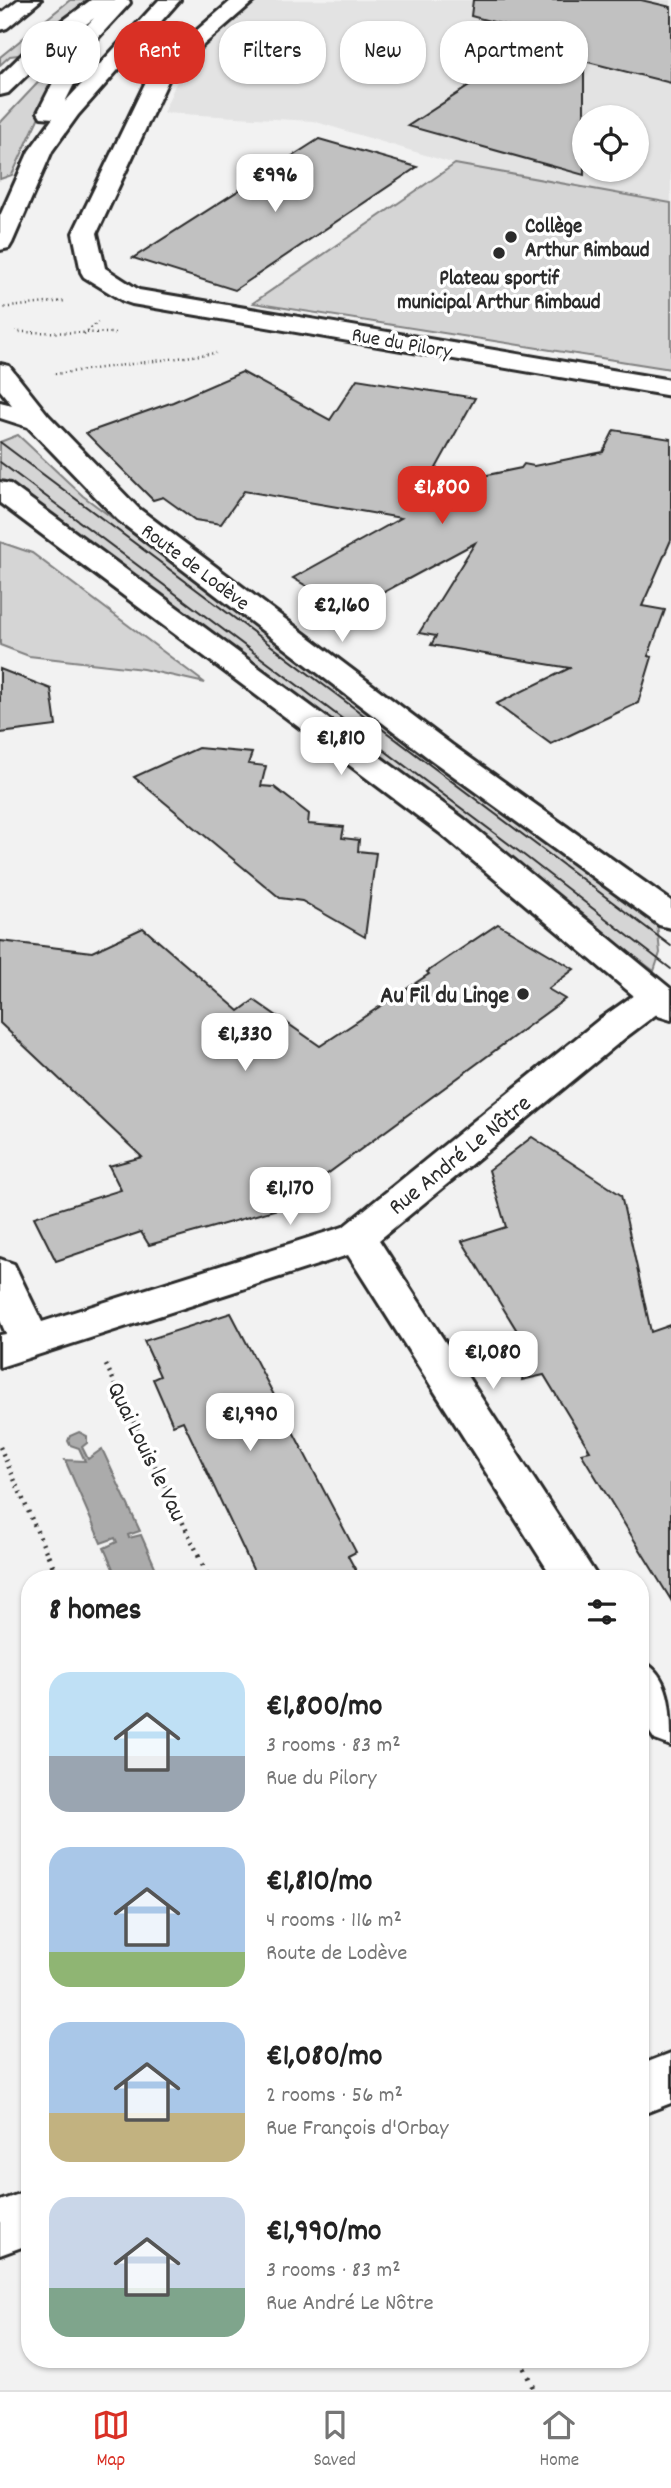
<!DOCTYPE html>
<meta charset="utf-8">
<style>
:root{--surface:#fff;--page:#f6f6f6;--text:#222;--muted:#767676;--line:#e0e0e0;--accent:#d93025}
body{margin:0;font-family:Dekko,sans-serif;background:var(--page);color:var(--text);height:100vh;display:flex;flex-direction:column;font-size:26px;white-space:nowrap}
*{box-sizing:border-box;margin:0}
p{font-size:23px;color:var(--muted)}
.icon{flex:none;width:38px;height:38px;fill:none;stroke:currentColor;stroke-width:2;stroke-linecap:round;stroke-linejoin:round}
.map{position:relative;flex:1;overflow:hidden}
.panel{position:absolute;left:21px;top:1570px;width:628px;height:798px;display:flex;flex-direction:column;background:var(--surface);border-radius:28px;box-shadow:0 2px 5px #0004}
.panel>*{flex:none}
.guide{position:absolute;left:21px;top:21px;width:630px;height:63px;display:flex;gap:14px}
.controls{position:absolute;left:572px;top:105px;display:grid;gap:14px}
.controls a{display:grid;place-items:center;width:77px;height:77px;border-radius:50%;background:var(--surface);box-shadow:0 2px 5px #0004;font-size:35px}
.price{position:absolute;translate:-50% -60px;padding:0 16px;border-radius:14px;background:#fff;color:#222;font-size:23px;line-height:46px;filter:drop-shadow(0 2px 4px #0008)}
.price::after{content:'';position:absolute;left:50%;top:42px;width:21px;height:16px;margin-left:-10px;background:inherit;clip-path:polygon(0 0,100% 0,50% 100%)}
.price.current{background:var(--accent);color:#fff}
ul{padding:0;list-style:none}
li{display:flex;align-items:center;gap:21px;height:175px;padding:0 28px}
li span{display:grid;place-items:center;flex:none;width:196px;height:140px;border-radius:21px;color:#555}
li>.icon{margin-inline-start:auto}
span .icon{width:84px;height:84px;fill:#fffc;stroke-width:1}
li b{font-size:30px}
h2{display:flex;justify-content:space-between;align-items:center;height:84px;padding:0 28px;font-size:30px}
.chip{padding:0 24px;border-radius:28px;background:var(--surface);box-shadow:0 2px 5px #0004;font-size:24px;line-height:63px}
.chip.current{background:var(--accent);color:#fff}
.menu{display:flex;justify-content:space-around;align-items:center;height:98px;border-top:2px solid var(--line);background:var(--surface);font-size:19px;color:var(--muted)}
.menu a{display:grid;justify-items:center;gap:4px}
.menu .current{color:var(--accent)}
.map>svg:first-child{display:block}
.built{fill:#e3e3e3;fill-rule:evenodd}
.green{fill:#d5d5d5;stroke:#808080;stroke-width:2}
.water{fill:#ababab;stroke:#787878;stroke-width:2}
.building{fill:#c1c1c1;stroke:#2b2b2b;stroke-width:2}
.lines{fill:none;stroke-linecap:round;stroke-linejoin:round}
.minor-casing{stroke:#2b2b2b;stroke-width:6}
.major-casing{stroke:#2b2b2b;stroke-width:6}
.path-far2{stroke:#2b2b2b;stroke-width:2.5;stroke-dasharray:1 3.5;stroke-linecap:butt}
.path-far1{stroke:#2b2b2b;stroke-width:4.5;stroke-dasharray:2 5;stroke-linecap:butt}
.path{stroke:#2b2b2b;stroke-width:5;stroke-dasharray:2.5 7;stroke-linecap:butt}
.minor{fill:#fff;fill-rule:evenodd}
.major{fill:#fff;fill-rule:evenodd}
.tram{stroke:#2b2b2b;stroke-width:2}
.poi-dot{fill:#2b2b2b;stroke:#fff;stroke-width:2.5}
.labels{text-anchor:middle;stroke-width:7;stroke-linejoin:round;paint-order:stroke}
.far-poi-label{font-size:21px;font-weight:bold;fill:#2b2b2b;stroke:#fff;text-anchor:start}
.far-street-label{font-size:21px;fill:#2b2b2b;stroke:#fff}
.poi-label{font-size:24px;font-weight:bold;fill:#2b2b2b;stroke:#fff;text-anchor:end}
.street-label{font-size:24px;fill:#2b2b2b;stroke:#fff}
</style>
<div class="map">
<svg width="671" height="2390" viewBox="0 0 671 2390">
<rect width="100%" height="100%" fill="#f2f2f2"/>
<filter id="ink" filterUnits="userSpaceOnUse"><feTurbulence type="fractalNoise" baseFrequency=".0143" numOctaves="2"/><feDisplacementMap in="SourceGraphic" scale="14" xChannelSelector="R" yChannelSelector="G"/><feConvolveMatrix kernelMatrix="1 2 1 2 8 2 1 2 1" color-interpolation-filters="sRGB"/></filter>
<g filter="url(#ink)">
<path class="built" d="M254,0H671V369L253,303L455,164L313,121L163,113L186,60ZM584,117H637V170H584Z"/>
<g class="green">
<path d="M70,0H93L27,54L10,56L0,65V57Z"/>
<path d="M60,71L12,175L0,179V123L48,72Z"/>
<path d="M455,164L671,203V369L253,303Z"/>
<path d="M18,435L83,496L657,923L660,953L654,971L63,523L0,481V442Z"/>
<path d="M0,542L32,553L205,683L143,669L29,656L0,645Z"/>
</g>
<path class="water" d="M79,1432L87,1436V1443L82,1447L88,1459L102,1449L140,1531L128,1535L129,1538L141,1535L160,1578H117L104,1548L117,1542L115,1538L101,1543L65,1460L85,1461L79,1448L70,1445L68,1441L70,1436Z"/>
<g class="building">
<path d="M473,0H641L671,7V83L584,61V175L408,126L546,36L471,16Z"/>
<path d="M319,139L417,167L235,290L133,258Z"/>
<path d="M242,372L330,420L357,379L475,398L425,488L521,468L524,464L534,466L603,452L614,430L671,439V540L642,606L665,610L648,656L652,657L638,703L551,744L496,704L570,668L431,645L436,636L419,633L475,543L349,611L293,578L401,518L244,491L221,524L195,520L163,497L153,500L86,433L173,402Z"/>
<path d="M0,669L51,689L56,726L0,733Z"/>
<path d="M198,748L252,753L248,764L266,766L261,786L274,787L309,814L308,824L344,827L342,838L359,840L358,851L376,853L365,937L302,901L280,898L134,777Z"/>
<path d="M498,924L574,969L548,989L565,999L281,1208L149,1245L141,1232L56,1261L34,1217L121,1190L109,1166L142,1157L0,1023V941L92,952L143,928L239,1011L254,1000L320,1046L429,974L427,972Z"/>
<path d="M532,1137L621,1195L651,1332L671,1325V1600L581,1453L590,1451L544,1375L522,1380L527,1347L462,1241L506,1227L489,1170Z"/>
<path d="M231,1313L356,1552L348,1556L360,1578H257L183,1421L173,1425L153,1379L160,1376L144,1341Z"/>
</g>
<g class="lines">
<g class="minor-casing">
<g id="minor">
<path d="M232,0H255L172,72L97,233L105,268L139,290L671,380V396L132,304L123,301L84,277L81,272L73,233L152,69Z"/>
<path d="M657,984L671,990L670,1004L626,1037L379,1240L598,1578H553L348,1255L0,1367V1335L6,1334L0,1320V1259L14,1264L42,1322L343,1227L600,1019L644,988Z"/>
<path d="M640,1660C671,1674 671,1710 671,1746L655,1740L640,1718Z"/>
<path d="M671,2053V2103L640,2115V2065Z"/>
<path d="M30,2190V2244L0,2255V2201Z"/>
</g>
</g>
<g class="major-casing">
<g id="major">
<path d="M18,0H41L7,28L0,30V14Z"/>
<path d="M91,0H129L130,3L96,40L65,102L159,0H180L78,115L52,151L12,243L9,248L0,250V216L29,151L53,118L41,117L38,112L76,37L94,18L53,50L8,93L0,95V76L37,40Z"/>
<path d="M0,364L9,366L48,415L138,508L452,745L671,901V928L659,925L430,759L118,520L28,427L0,418V402L12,405L0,390Z"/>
<path d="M0,482L10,484L464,819L671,989V1020L658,1016L440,833L0,503Z"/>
</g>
</g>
<g class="path-far2">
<path d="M0,308L65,301"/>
<path d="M15,332L115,333"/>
<path d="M84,334L98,322"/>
<path d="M55,374L216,353"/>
</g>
<g class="path-far1">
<path d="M106,1365L199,1556"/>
<path d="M0,1447L48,1556"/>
</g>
<g class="path">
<path d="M48,1555L58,1578"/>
<path d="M198,1555L209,1578"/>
<path d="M520,2359L534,2390"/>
</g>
<use href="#minor" class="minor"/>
<use href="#major" class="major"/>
<g class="tram">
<path d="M0,442L671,946"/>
<path d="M0,462L525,856L671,969"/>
</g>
</g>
</g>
<g class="poi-dot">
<circle cx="511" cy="237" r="7"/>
<circle cx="499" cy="253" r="7"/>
<circle cx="523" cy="994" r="7"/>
</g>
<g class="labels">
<g class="far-poi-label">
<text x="525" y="232">Collège<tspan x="525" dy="24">Arthur Rimbaud</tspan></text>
<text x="499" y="284" text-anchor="middle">Plateau sportif<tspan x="499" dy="24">municipal Arthur Rimbaud</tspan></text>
</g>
<g class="far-street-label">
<text transform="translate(402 342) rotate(10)" y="7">Rue du Pilory</text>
<text transform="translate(196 566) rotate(37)" y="7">Route de Lodève</text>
</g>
<g class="poi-label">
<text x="509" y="1002">Au Fil du Linge</text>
</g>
<g class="street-label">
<text transform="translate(459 1154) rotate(-39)" y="8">Rue André Le Nôtre</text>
<text transform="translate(148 1451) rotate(64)" y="8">Quai Louis le Vau</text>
</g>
</g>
</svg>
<div class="controls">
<a><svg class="icon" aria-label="locate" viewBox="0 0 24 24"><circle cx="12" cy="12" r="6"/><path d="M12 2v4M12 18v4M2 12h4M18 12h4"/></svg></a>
</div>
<b class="price" style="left:275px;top:214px">€996</b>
<b class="price current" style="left:442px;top:526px">€1,800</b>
<b class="price" style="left:342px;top:644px">€2,160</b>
<b class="price" style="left:341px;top:777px">€1,810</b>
<b class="price" style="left:245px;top:1073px">€1,330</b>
<b class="price" style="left:290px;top:1227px">€1,170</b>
<b class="price" style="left:493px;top:1391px">€1,080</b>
<b class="price" style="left:250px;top:1453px">€1,990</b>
<div class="guide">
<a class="chip">Buy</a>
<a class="chip current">Rent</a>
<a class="chip">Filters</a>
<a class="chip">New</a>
<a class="chip">Apartment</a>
</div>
<section class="panel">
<h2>8 homes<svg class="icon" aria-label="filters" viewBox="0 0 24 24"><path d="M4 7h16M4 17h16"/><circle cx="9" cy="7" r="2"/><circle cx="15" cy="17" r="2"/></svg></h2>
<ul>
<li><span style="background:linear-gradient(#bfe0f5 60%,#9aa5b1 0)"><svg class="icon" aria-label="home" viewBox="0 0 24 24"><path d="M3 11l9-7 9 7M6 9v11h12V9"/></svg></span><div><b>€1,800/mo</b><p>3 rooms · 83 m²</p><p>Rue du Pilory</p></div></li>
<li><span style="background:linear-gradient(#a9c7e8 75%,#8fb573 0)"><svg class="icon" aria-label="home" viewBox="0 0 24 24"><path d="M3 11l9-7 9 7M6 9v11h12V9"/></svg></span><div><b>€1,810/mo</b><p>4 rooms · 116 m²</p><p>Route de Lodève</p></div></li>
<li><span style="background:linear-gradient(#a9c7e8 65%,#c2b280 0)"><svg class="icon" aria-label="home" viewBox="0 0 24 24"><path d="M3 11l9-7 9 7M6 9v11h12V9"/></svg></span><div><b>€1,080/mo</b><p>2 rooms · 56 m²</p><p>Rue François d'Orbay</p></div></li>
<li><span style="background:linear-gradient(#c9d6e8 65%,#7fa58c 0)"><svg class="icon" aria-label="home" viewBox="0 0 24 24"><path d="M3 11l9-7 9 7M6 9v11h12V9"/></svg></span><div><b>€1,990/mo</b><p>3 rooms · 83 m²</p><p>Rue André Le Nôtre</p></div></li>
</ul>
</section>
</div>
<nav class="menu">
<a class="current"><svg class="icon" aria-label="map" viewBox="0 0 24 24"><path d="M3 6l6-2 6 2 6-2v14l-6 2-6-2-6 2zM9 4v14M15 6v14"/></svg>Map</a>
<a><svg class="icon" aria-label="saved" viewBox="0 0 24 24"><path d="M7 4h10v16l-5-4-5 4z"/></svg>Saved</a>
<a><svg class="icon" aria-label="home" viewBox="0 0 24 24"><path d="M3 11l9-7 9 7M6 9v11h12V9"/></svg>Home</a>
</nav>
